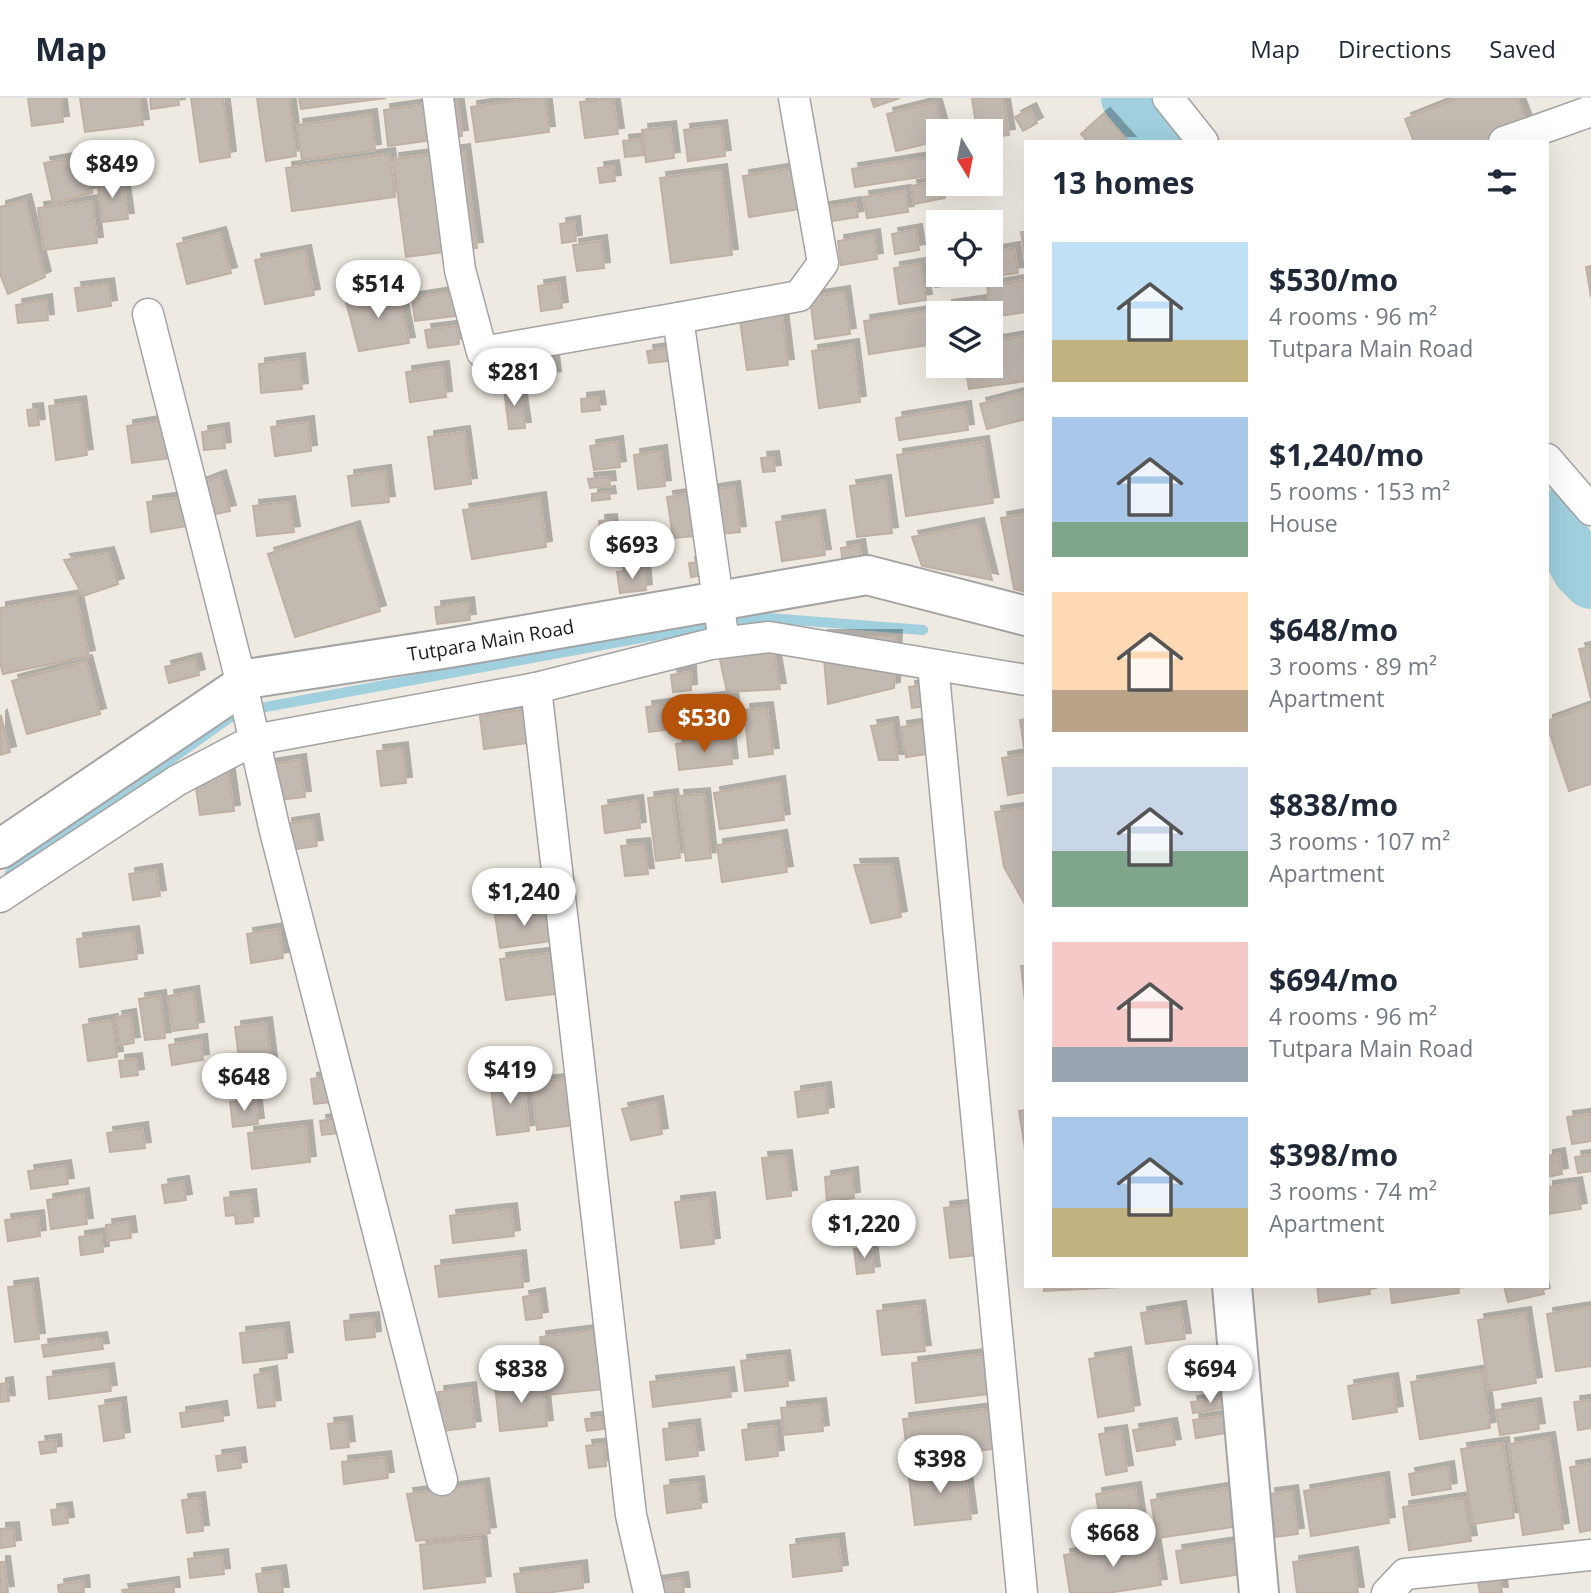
<!DOCTYPE html>
<meta charset="utf-8">
<style>
:root{--surface:#fff;--page:#f6f6f7;--text:#1f2937;--muted:#747a83;--line:#e0e1e3;--accent:#b45309}
body{margin:0;font-family:"Open Sans",sans-serif;background:var(--page);color:var(--text);height:100vh;display:flex;flex-direction:column;font-size:26px;white-space:nowrap}
*{box-sizing:border-box;margin:0}
p{font-size:23px;color:var(--muted)}
.icon{flex:none;width:38px;height:38px;fill:none;stroke:currentColor;stroke-width:2;stroke-linecap:round;stroke-linejoin:round}
.map{position:relative;flex:1;overflow:hidden}
.drawer{position:absolute;left:1024px;top:42px;width:525px;height:1148px;display:flex;flex-direction:column;background:var(--surface);border-radius:0px;box-shadow:0 7px 28px #0002}
.drawer>*{flex:none}
.needle{width:46px;rotate:170deg}
.fabs{position:absolute;left:926px;top:21px;display:grid;gap:14px}
.fabs a{display:grid;place-items:center;width:77px;height:77px;border-radius:0px;background:var(--surface);box-shadow:0 7px 28px #0002;font-size:35px}
.price{position:absolute;translate:-50% -60px;padding:0 16px;border-radius:24px;background:#fff;color:#222;font-size:23px;line-height:46px;filter:drop-shadow(0 2px 4px #0008)}
.price::after{content:'';position:absolute;left:50%;top:42px;width:21px;height:16px;margin-left:-10px;background:inherit;clip-path:polygon(0 0,100% 0,50% 100%)}
.price.selected{background:var(--accent);color:#fff}
ul{padding:0;list-style:none}
li{display:flex;align-items:center;gap:21px;height:175px;padding:0 28px}
li span{display:grid;place-items:center;flex:none;width:196px;height:140px;border-radius:0px;color:#555}
li>.icon{margin-inline-start:auto}
span .icon{width:84px;height:84px;fill:#fffc;stroke-width:1}
li b{font-size:30px}
h2{display:flex;justify-content:space-between;align-items:center;height:84px;padding:0 28px;font-size:30px}
header{display:flex;align-items:center;gap:42px;box-sizing:border-box;height:98px;padding:0 35px;background:var(--surface);border-bottom:2px solid var(--line)}
header strong{font-size:33px}
nav{display:flex;gap:38px;margin-inline-start:auto;font-size:24px}
.map>svg:first-child{display:block}
.lines{fill:none;stroke-linecap:round;stroke-linejoin:round}
.stream{stroke:#a0cfdd;stroke-width:10}
.river{stroke:#a0cfdd;stroke-width:56}
.building{fill:#c2b9b1;stroke:#c0b0a4;stroke-width:2;filter:url(#shadow)}
.minor-casing{stroke:#a3a3a3;stroke-width:33}
.tertiary-casing{stroke:#a3a3a3;stroke-width:42}
.minor{stroke:#fff;stroke-width:30}
.tertiary{stroke:#fff;stroke-width:38}
.labels{text-anchor:middle;stroke-width:6;stroke-linejoin:round;paint-order:stroke}
.street-label{font-size:19px;fill:#1c1c1c;stroke:#fff}
</style>
<header>
<strong>Map</strong>
<nav><a>Map</a><a>Directions</a><a>Saved</a></nav>
</header>
<div class="map">
<svg width="1591" height="1495" viewBox="0 0 1591 1495">
<defs>
<filter id="shadow"><feDropShadow dx="6" dy="-6" stdDeviation="0" flood-color="#0004"/></filter>
</defs>
<rect width="100%" height="100%" fill="#eeeae1"/>
<g class="lines">
<path class="stream" d="M10,775L238,614L756,519L923,532"/>
<g class="river">
<path d="M1129,0L1161,44"/>
<path d="M1547,419L1553,423L1580,472L1591,483"/>
</g>
</g>
<g class="building">
<path d="M28,0H60L63,24L32,28Z"/>
<path d="M80,0H139L143,27L85,34Z"/>
<path d="M150,0H178L179,7L151,11Z"/>
<path d="M191,0H223L230,59L200,64Z"/>
<path d="M257,0H289L296,58L266,63Z"/>
<path d="M299,0H386L301,11Z"/>
<path d="M535,0H545L549,34L476,44L471,9Z"/>
<path d="M613,0L618,36L585,40L580,4Z"/>
<path d="M871,0H900L874,9Z"/>
<path d="M972,0H1003L1009,37L990,40V33H977Z"/>
<path d="M1458,0H1517L1530,34L1506,44H1414L1405,21Z"/>
<path d="M457,2L462,38L388,48L384,12Z"/>
<path d="M935,4L943,33H938V43L896,53L887,16Z"/>
<path d="M1030,11L1037,25L1023,33L1015,19Z"/>
<path d="M1104,16L1129,44H1088L1081,36Z"/>
<path d="M371,17L375,52L302,62L297,27Z"/>
<path d="M721,28L725,58L688,63L684,32Z"/>
<path d="M670,29L674,60L646,64L642,32Z"/>
<path d="M641,41L644,57L625,59L623,43Z"/>
<path d="M464,52L477,150L406,159L393,61Z"/>
<path d="M389,56L395,99L292,113L286,70Z"/>
<path d="M123,57L126,73L102,77L99,60Z"/>
<path d="M86,58L92,95L53,105L44,65Z"/>
<path d="M931,59L933,77L855,89L852,71Z"/>
<path d="M613,68L615,83L600,85L598,70Z"/>
<path d="M801,69L807,110L749,119L743,78Z"/>
<path d="M721,72L732,157L671,165L660,80Z"/>
<path d="M122,79L128,121L103,124L97,82Z"/>
<path d="M938,83V86H942L945,100L914,106L911,88Z"/>
<path d="M905,93L908,114L867,120L863,99Z"/>
<path d="M25,102L45,179L8,196L0,176V109Z"/>
<path d="M92,103L97,145L44,152L38,110Z"/>
<path d="M855,105L858,119L826,124L823,110Z"/>
<path d="M574,124L576,143L562,145L560,126Z"/>
<path d="M916,132L919,152L895,156L892,136Z"/>
<path d="M1021,134H1026V167Z"/>
<path d="M220,135L231,175L187,186L177,146Z"/>
<path d="M874,137L877,161L841,167L838,143Z"/>
<path d="M601,143L604,170L577,173L573,147Z"/>
<path d="M1014,150L1018,175L983,180L982,177H990V154Z"/>
<path d="M305,153L314,197L265,206L255,162Z"/>
<path d="M938,157V177H976L977,183L935,189L930,158Z"/>
<path d="M920,166L926,202L899,206L894,170Z"/>
<path d="M1591,168V199L1586,169Z"/>
<path d="M1026,182V214L991,219L987,188Z"/>
<path d="M559,185L562,210L541,213L538,188Z"/>
<path d="M108,186L111,208L78,213L75,190Z"/>
<path d="M398,190L409,245L359,253L345,200Z"/>
<path d="M453,194L456,218L415,223L412,200Z"/>
<path d="M844,194L850,236L815,241L810,199Z"/>
<path d="M46,202L48,222L18,225L16,207Z"/>
<path d="M981,203L983,215H947L946,208Z"/>
<path d="M781,210L788,267L747,272L739,215Z"/>
<path d="M930,213L935,246L869,256L864,223Z"/>
<path d="M457,228L459,246L428,250L425,232Z"/>
<path d="M1026,238V283L969,291L965,268H990V244Z"/>
<path d="M853,247L860,304L819,310L812,253Z"/>
<path d="M676,249L678,262L649,265L647,253Z"/>
<path d="M299,261L302,291L261,295L259,266Z"/>
<path d="M553,262L555,279L535,281L533,265Z"/>
<path d="M443,269L446,299L410,304L406,274Z"/>
<path d="M519,289L525,330L509,331L504,291Z"/>
<path d="M1026,294V321L987,331L980,306Z"/>
<path d="M598,299L600,312L582,314L581,301Z"/>
<path d="M80,304L87,357L56,362L49,308Z"/>
<path d="M965,309L968,332L899,342L896,320Z"/>
<path d="M37,311L39,327L29,328L27,312Z"/>
<path d="M174,321L179,359L132,365L127,328Z"/>
<path d="M308,324L311,353L275,358L271,329Z"/>
<path d="M223,331L225,350L204,352L202,334Z"/>
<path d="M464,334L471,386L435,391L428,339Z"/>
<path d="M617,344L620,369L594,372L590,348Z"/>
<path d="M983,344L993,405L906,418L897,357Z"/>
<path d="M661,353L665,388L638,391L634,357Z"/>
<path d="M773,359L775,373L763,374L761,360Z"/>
<path d="M385,373L389,404L352,408L348,378Z"/>
<path d="M220,378L230,413L206,418L196,387Z"/>
<path d="M609,379L610,388L590,390L588,381Z"/>
<path d="M885,383L892,435L857,439L850,388Z"/>
<path d="M734,389L740,434L673,440L667,399Z"/>
<path d="M609,394L610,401L592,403V396Z"/>
<path d="M184,399L187,428L151,434L147,404Z"/>
<path d="M540,400L546,449L472,461L463,412Z"/>
<path d="M289,404L294,434L257,438L253,408Z"/>
<path d="M1026,416V494L1014,491L1001,420Z"/>
<path d="M819,418L825,457L782,463L776,424Z"/>
<path d="M611,422L612,432L600,433L599,423Z"/>
<path d="M978,426L992,482L922,468L912,439Z"/>
<path d="M354,429L380,513L295,539L268,456Z"/>
<path d="M859,447L863,472L844,474L841,450Z"/>
<path d="M108,455L118,486L83,498L64,462Z"/>
<path d="M714,462L715,475L691,479L689,465Z"/>
<path d="M644,471L646,492L620,495L617,474Z"/>
<path d="M76,498L89,558L3,576L0,564V510Z"/>
<path d="M468,505L470,522L437,526L435,509Z"/>
<path d="M822,538H896L894,590L828,606Z"/>
<path d="M772,545L780,591L727,594L718,552Z"/>
<path d="M1591,549V601L1579,551Z"/>
<path d="M195,561L199,577L169,585L165,569Z"/>
<path d="M86,563L100,616L27,636L12,583Z"/>
<path d="M690,574L691,592L673,594L671,577Z"/>
<path d="M940,584L943,606L912,610L909,589Z"/>
<path d="M732,598L735,623L649,634L646,609Z"/>
<path d="M1591,607V686L1569,693L1547,627V623Z"/>
<path d="M767,610L773,656L749,659L744,612Z"/>
<path d="M530,611L534,644L484,651L480,618Z"/>
<path d="M1,618L10,654L0,657V619Z"/>
<path d="M1026,621V649L1024,650L1020,622Z"/>
<path d="M942,623L947,653L906,659L901,629Z"/>
<path d="M892,625L898,662H879L871,628Z"/>
<path d="M729,640L732,666L679,672L676,646Z"/>
<path d="M402,650L406,685L381,688L377,653Z"/>
<path d="M1026,656V694L1008,697L1002,660Z"/>
<path d="M300,662L305,699L272,703L267,667Z"/>
<path d="M228,671L234,713L200,717L194,676Z"/>
<path d="M779,684L784,722L720,731L714,695Z"/>
<path d="M704,696L711,760L686,763L678,698Z"/>
<path d="M672,697L680,760L656,763L648,700Z"/>
<path d="M637,703L640,730L605,735L602,708Z"/>
<path d="M1026,710V808L1004,769L995,714Z"/>
<path d="M313,722L317,748L289,752L286,726Z"/>
<path d="M781,738L787,774L722,784L717,747Z"/>
<path d="M644,746L648,776L625,778L621,748Z"/>
<path d="M892,766L901,819L871,825L854,767Z"/>
<path d="M156,772L160,798L133,802L129,776Z"/>
<path d="M547,810L552,843L500,850L495,817Z"/>
<path d="M279,831L283,860L251,865L247,836Z"/>
<path d="M133,834L137,861L80,869L77,841Z"/>
<path d="M559,854L564,895L506,902L500,861Z"/>
<path d="M1021,868H1026V903H1025Z"/>
<path d="M193,894L198,930L173,933L168,898Z"/>
<path d="M160,898L165,940L145,942L139,901Z"/>
<path d="M130,917L134,945L120,947L116,919Z"/>
<path d="M112,922L117,959L88,963L83,927Z"/>
<path d="M266,925L273,979L242,983L235,929Z"/>
<path d="M201,942L203,962L172,967L169,947Z"/>
<path d="M136,961L138,977L121,979L119,963Z"/>
<path d="M328,979L332,1004L314,1006L311,981Z"/>
<path d="M523,980L529,1033L497,1037L490,983Z"/>
<path d="M577,980L583,1026L537,1032L532,985Z"/>
<path d="M825,990L828,1015L798,1019L795,994Z"/>
<path d="M255,1001L258,1026L233,1029L230,1004Z"/>
<path d="M657,1004L662,1036L631,1042L622,1011Z"/>
<path d="M1026,1012V1057L1019,1013Z"/>
<path d="M1591,1016V1043L1572,1046L1567,1019Z"/>
<path d="M337,1020L340,1035L322,1037L320,1023Z"/>
<path d="M306,1028L310,1064L252,1071L248,1035Z"/>
<path d="M142,1030L145,1050L110,1054L107,1035Z"/>
<path d="M1559,1056L1562,1076L1547,1079V1058Z"/>
<path d="M1591,1057V1073L1578,1075L1575,1059Z"/>
<path d="M786,1058L791,1098L767,1101L762,1060Z"/>
<path d="M65,1068L68,1086L31,1091L28,1073Z"/>
<path d="M852,1075L854,1100L827,1104L825,1079Z"/>
<path d="M183,1084L186,1102L165,1105L162,1087Z"/>
<path d="M1576,1085L1581,1111L1547,1116V1089Z"/>
<path d="M83,1096L87,1126L51,1131L47,1102Z"/>
<path d="M250,1097L253,1124L236,1126L235,1117L226,1118L224,1100Z"/>
<path d="M709,1100L714,1146L681,1150L675,1104Z"/>
<path d="M990,1105L996,1155L950,1160L944,1110Z"/>
<path d="M511,1111L514,1138L453,1145L450,1118Z"/>
<path d="M38,1118L40,1138L8,1143L5,1122Z"/>
<path d="M129,1124L131,1140L108,1143L106,1127Z"/>
<path d="M101,1136L103,1154L81,1157L79,1139Z"/>
<path d="M871,1149L874,1174L857,1176L854,1151Z"/>
<path d="M520,1158L523,1189L439,1199L435,1168Z"/>
<path d="M32,1186L39,1241L15,1244L8,1189Z"/>
<path d="M1044,1188H1142L1044,1193Z"/>
<path d="M1317,1188H1368L1370,1196L1319,1204Z"/>
<path d="M1390,1188H1458L1459,1195L1392,1205Z"/>
<path d="M1504,1188H1542L1544,1196L1508,1204Z"/>
<path d="M539,1196L542,1220L526,1222L523,1199Z"/>
<path d="M919,1208L925,1253L882,1257L877,1213Z"/>
<path d="M1180,1209L1185,1241L1146,1246L1141,1215Z"/>
<path d="M1591,1209V1268L1556,1273L1547,1216Z"/>
<path d="M1525,1215L1536,1285L1489,1293L1478,1222Z"/>
<path d="M373,1220L375,1239L346,1242L344,1223Z"/>
<path d="M283,1230L287,1260L243,1265L240,1235Z"/>
<path d="M596,1232L603,1291L547,1297L540,1239Z"/>
<path d="M101,1240L103,1251L44,1259L42,1247Z"/>
<path d="M993,1255L998,1295L916,1305L912,1265Z"/>
<path d="M1125,1255L1134,1313L1098,1319L1089,1261Z"/>
<path d="M784,1258L788,1288L745,1293L741,1263Z"/>
<path d="M108,1271L111,1293L49,1301L47,1279Z"/>
<path d="M1482,1273L1490,1330L1420,1341L1411,1284Z"/>
<path d="M271,1274L275,1308L258,1310L254,1277Z"/>
<path d="M728,1275L731,1299L653,1309L650,1284Z"/>
<path d="M542,1281L547,1328L500,1333L495,1287Z"/>
<path d="M1392,1281L1397,1314L1353,1321L1348,1288Z"/>
<path d="M7,1285L9,1303L0,1304V1286Z"/>
<path d="M470,1290L475,1329L443,1333L438,1294Z"/>
<path d="M1227,1299L1229,1309L1193,1315L1191,1304Z"/>
<path d="M1591,1302V1330L1578,1332L1574,1304Z"/>
<path d="M120,1305L124,1340L104,1343L99,1308Z"/>
<path d="M820,1306L823,1333L784,1337L781,1310Z"/>
<path d="M1535,1306L1539,1331L1500,1337L1496,1312Z"/>
<path d="M221,1309L223,1323L182,1329L180,1315Z"/>
<path d="M1002,1309L1008,1349L908,1362L903,1321Z"/>
<path d="M1230,1317L1232,1334L1196,1340L1193,1322Z"/>
<path d="M602,1319L604,1331L587,1333L585,1321Z"/>
<path d="M346,1324L349,1349L331,1351L328,1326Z"/>
<path d="M1171,1326L1175,1347L1137,1353L1133,1332Z"/>
<path d="M694,1327L698,1358L666,1362L663,1331Z"/>
<path d="M775,1328L778,1358L746,1362L742,1332Z"/>
<path d="M1121,1333L1127,1373L1106,1377L1099,1336Z"/>
<path d="M1549,1340L1563,1431L1523,1437L1509,1346Z"/>
<path d="M55,1342L56,1354L41,1356L39,1344Z"/>
<path d="M1503,1345L1514,1420L1473,1426L1461,1351Z"/>
<path d="M604,1346L606,1368L589,1370L586,1348Z"/>
<path d="M239,1355L241,1370L218,1373L216,1358Z"/>
<path d="M385,1359L388,1380L344,1386L342,1364Z"/>
<path d="M1591,1366V1432L1580,1434L1570,1369Z"/>
<path d="M964,1367L971,1421L915,1427L908,1373Z"/>
<path d="M1448,1369L1451,1391L1412,1397L1409,1376Z"/>
<path d="M1383,1380L1389,1425L1311,1438L1304,1393Z"/>
<path d="M698,1384L701,1410L667,1415L664,1388Z"/>
<path d="M483,1386L490,1435L416,1443L407,1396Z"/>
<path d="M1241,1388L1247,1427L1157,1440L1151,1402Z"/>
<path d="M1135,1390L1140,1424L1101,1430L1096,1396Z"/>
<path d="M1292,1393L1298,1436L1276,1439L1269,1396Z"/>
<path d="M199,1400L203,1433L187,1435L182,1402Z"/>
<path d="M1464,1400L1471,1443L1409,1452L1403,1409Z"/>
<path d="M66,1410L68,1425L53,1427L51,1412Z"/>
<path d="M13,1430L15,1448L0,1450V1431Z"/>
<path d="M480,1440L485,1484L424,1491L420,1447Z"/>
<path d="M838,1441L842,1473L793,1479L790,1447Z"/>
<path d="M1154,1443L1161,1487L1107,1495H1070L1064,1457Z"/>
<path d="M1244,1443L1249,1475L1181,1485L1176,1453Z"/>
<path d="M1352,1455L1358,1495H1297L1293,1464Z"/>
<path d="M222,1457L224,1476L190,1480L188,1461Z"/>
<path d="M0,1464H4L8,1494L0,1495Z"/>
<path d="M581,1468L583,1490L546,1495H517L514,1476Z"/>
<path d="M280,1473L283,1495H259L256,1476Z"/>
<path d="M682,1480L684,1495H656L655,1484Z"/>
<path d="M1500,1480L1502,1495H1480L1478,1483Z"/>
<path d="M83,1483L84,1495H59L58,1487Z"/>
<path d="M173,1485L174,1495H123L122,1492Z"/>
</g>
<g class="lines">
<g class="minor-casing">
<g id="minor">
<path d="M438,0L460,172L482,254L678,220"/>
<path d="M1168,0L1203,44"/>
<path d="M1504,44L1591,13"/>
<path d="M148,216L242,587L275,733L442,1382"/>
<path d="M1547,361L1591,412"/>
<path d="M724,544L678,220L799,198L823,165L794,0"/>
<path d="M933,567L1022,1495"/>
<path d="M536,590L631,1417L649,1495"/>
<path d="M0,799L178,682L254,642L536,590L711,546L769,539L1026,582"/>
<path d="M1387,1495L1405,1476L1591,1457"/>
</g>
</g>
<g class="tertiary-casing">
<g id="tertiary">
<path id="s1" d="M0,751L253,580L449,550L867,477L1026,518"/>
<path d="M1232,1188L1259,1495"/>
</g>
</g>
<use href="#minor" class="minor"/>
<use href="#tertiary" class="tertiary"/>
</g>
<g class="labels">
<g class="street-label">
<text dy="7" stroke="none"><textPath href="#s1" startOffset="546">Tutpara Main Road</textPath></text>
</g>
</g>
</svg>
<div class="fabs">
<a><svg class="needle" viewBox="-14 -14 28 28"><path d="M0-13l5 13h-10z" fill="#e53935"/><path d="M0 13l5-13h-10z" fill="#747a83"/></svg></a>
<a><svg class="icon" aria-label="locate" viewBox="0 0 24 24"><circle cx="12" cy="12" r="6"/><path d="M12 2v4M12 18v4M2 12h4M18 12h4"/></svg></a>
<a><svg class="icon" aria-label="layers" viewBox="0 0 24 24"><path d="M12 4l9 5-9 5-9-5zM3 14l9 5 9-5"/></svg></a>
</div>
<b class="price" style="left:112px;top:102px">$849</b>
<b class="price" style="left:378px;top:222px">$514</b>
<b class="price" style="left:514px;top:310px">$281</b>
<b class="price" style="left:632px;top:483px">$693</b>
<b class="price selected" style="left:704px;top:656px">$530</b>
<b class="price" style="left:524px;top:830px">$1,240</b>
<b class="price" style="left:510px;top:1008px">$419</b>
<b class="price" style="left:244px;top:1015px">$648</b>
<b class="price" style="left:864px;top:1162px">$1,220</b>
<b class="price" style="left:521px;top:1307px">$838</b>
<b class="price" style="left:1210px;top:1307px">$694</b>
<b class="price" style="left:940px;top:1397px">$398</b>
<b class="price" style="left:1113px;top:1471px">$668</b>
<section class="drawer">
<h2>13 homes<svg class="icon" aria-label="filters" viewBox="0 0 24 24"><path d="M4 7h16M4 17h16"/><circle cx="9" cy="7" r="2"/><circle cx="15" cy="17" r="2"/></svg></h2>
<ul>
<li><span style="background:linear-gradient(#bfe0f5 70%,#c2b280 0)"><svg class="icon" aria-label="home" viewBox="0 0 24 24"><path d="M3 11l9-7 9 7M6 9v11h12V9"/></svg></span><div><b>$530/mo</b><p>4 rooms · 96 m²</p><p>Tutpara Main Road</p></div></li>
<li><span style="background:linear-gradient(#a9c7e8 75%,#7fa58c 0)"><svg class="icon" aria-label="home" viewBox="0 0 24 24"><path d="M3 11l9-7 9 7M6 9v11h12V9"/></svg></span><div><b>$1,240/mo</b><p>5 rooms · 153 m²</p><p>House</p></div></li>
<li><span style="background:linear-gradient(#ffd9b3 70%,#b9a48a 0)"><svg class="icon" aria-label="home" viewBox="0 0 24 24"><path d="M3 11l9-7 9 7M6 9v11h12V9"/></svg></span><div><b>$648/mo</b><p>3 rooms · 89 m²</p><p>Apartment</p></div></li>
<li><span style="background:linear-gradient(#c9d6e8 60%,#7fa58c 0)"><svg class="icon" aria-label="home" viewBox="0 0 24 24"><path d="M3 11l9-7 9 7M6 9v11h12V9"/></svg></span><div><b>$838/mo</b><p>3 rooms · 107 m²</p><p>Apartment</p></div></li>
<li><span style="background:linear-gradient(#f6c9c9 75%,#9aa5b1 0)"><svg class="icon" aria-label="home" viewBox="0 0 24 24"><path d="M3 11l9-7 9 7M6 9v11h12V9"/></svg></span><div><b>$694/mo</b><p>4 rooms · 96 m²</p><p>Tutpara Main Road</p></div></li>
<li><span style="background:linear-gradient(#a9c7e8 65%,#c2b280 0)"><svg class="icon" aria-label="home" viewBox="0 0 24 24"><path d="M3 11l9-7 9 7M6 9v11h12V9"/></svg></span><div><b>$398/mo</b><p>3 rooms · 74 m²</p><p>Apartment</p></div></li>
</ul>
</section>
</div>
